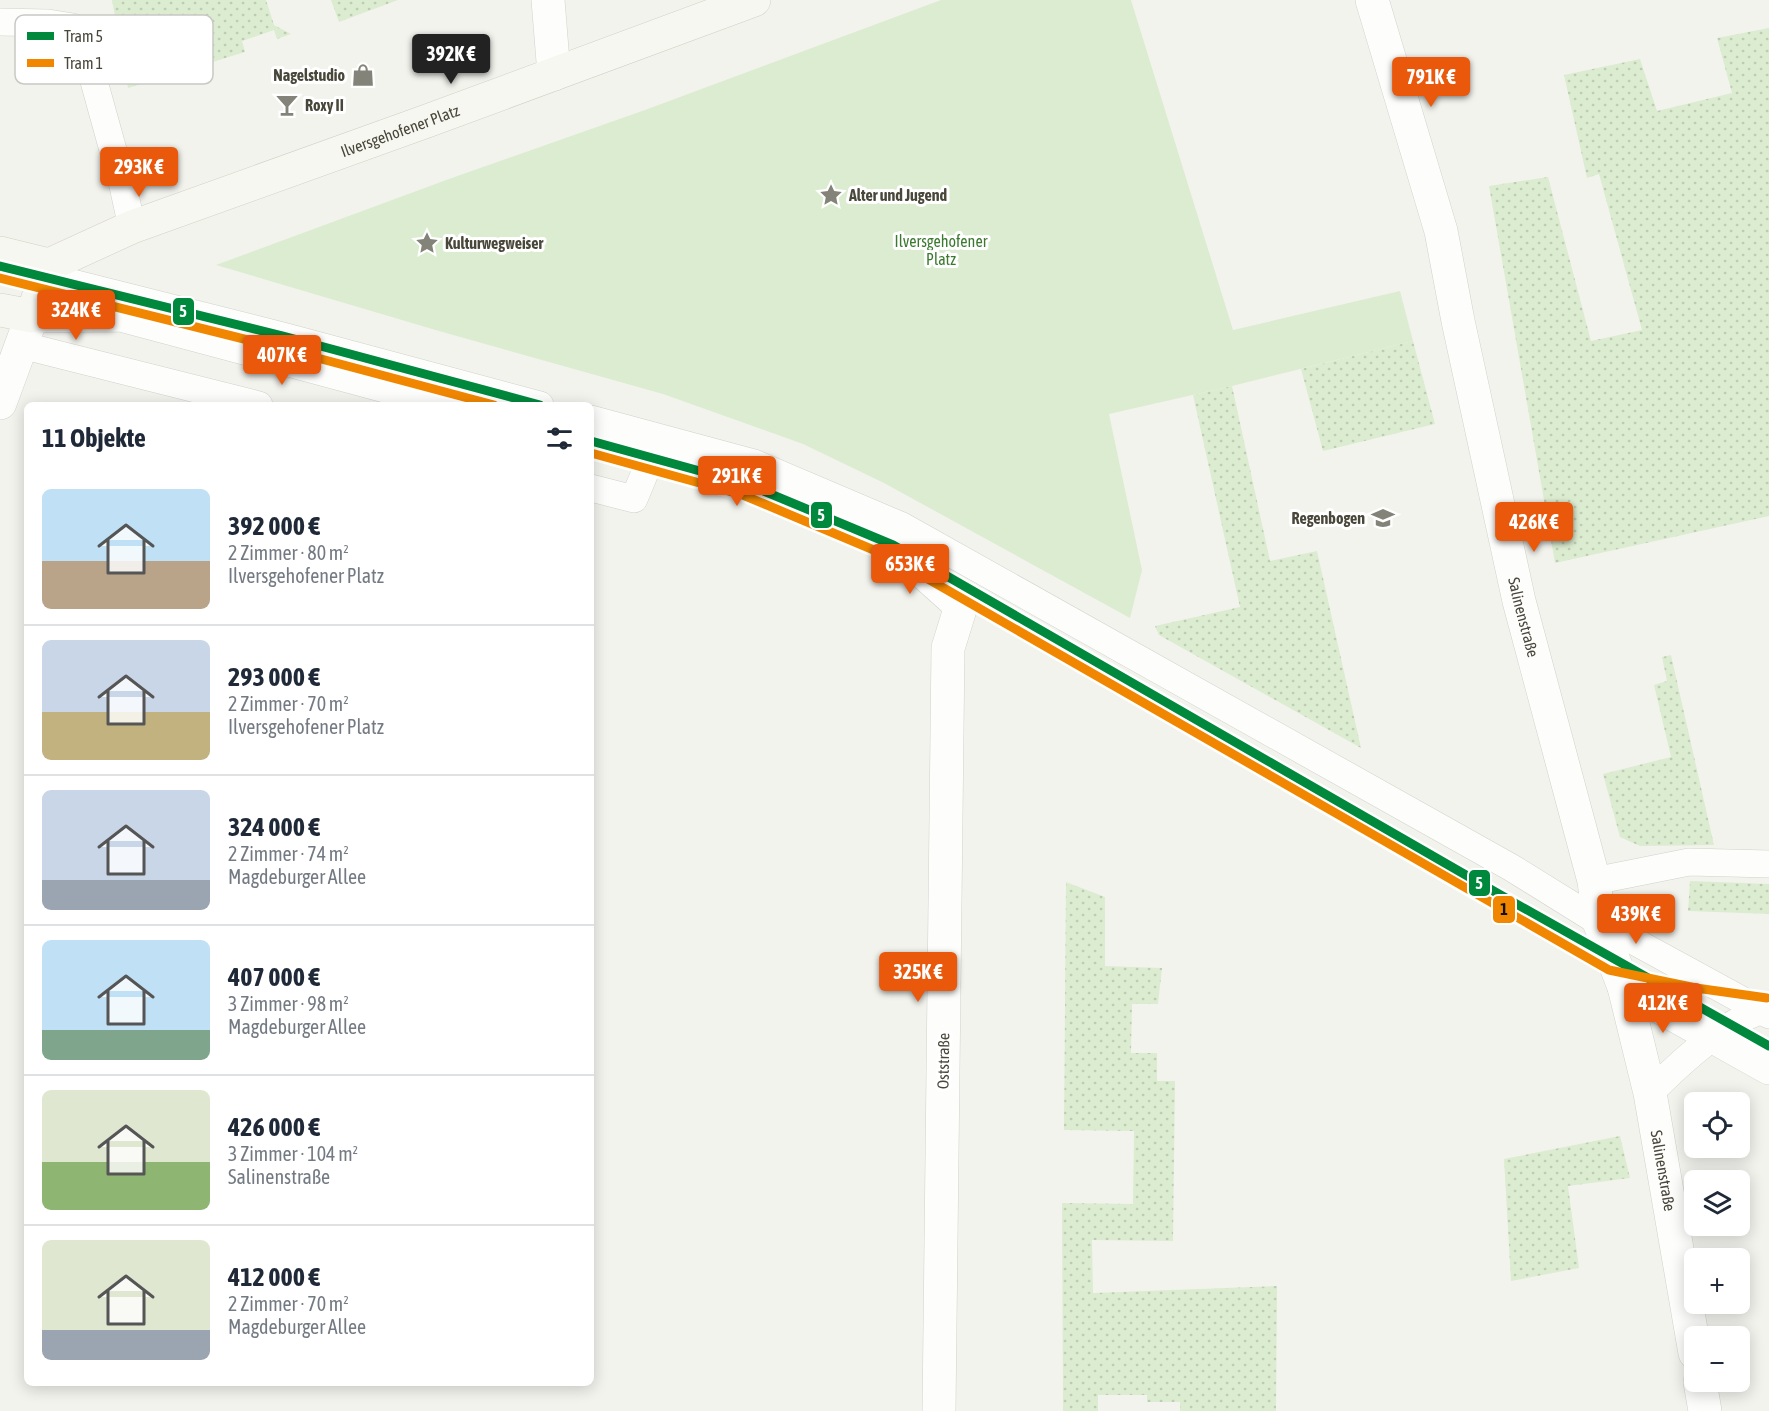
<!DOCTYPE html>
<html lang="de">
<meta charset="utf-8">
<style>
:root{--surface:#fff;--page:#f2f2f3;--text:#1f2937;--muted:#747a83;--line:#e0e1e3;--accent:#ea580c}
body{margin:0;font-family:"Asap Condensed",sans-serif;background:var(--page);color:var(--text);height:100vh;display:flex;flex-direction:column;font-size:22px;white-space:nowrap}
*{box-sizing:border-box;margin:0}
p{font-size:20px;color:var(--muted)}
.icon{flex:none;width:33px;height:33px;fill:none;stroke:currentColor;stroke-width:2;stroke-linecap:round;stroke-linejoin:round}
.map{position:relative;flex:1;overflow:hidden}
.panel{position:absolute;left:24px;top:402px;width:570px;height:984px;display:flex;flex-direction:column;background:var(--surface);border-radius:9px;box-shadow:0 3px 15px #0003}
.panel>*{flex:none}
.fabs{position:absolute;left:1684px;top:1092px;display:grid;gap:12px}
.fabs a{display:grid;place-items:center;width:66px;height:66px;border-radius:9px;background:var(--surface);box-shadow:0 3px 15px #0003;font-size:30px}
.price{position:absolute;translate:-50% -51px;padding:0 14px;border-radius:6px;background:var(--accent);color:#fff;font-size:20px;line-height:39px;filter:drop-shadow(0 2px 3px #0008)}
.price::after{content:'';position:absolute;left:50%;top:36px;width:18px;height:14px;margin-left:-9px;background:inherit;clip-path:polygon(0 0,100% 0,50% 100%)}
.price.selected{background:#222;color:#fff}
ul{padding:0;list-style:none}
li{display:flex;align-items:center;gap:18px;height:150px;padding:0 18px}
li+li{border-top:2px solid var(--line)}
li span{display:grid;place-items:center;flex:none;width:168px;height:120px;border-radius:9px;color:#555}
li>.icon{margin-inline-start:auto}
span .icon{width:72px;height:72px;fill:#fffc;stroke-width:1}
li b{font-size:26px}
h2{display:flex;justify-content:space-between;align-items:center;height:72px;padding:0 18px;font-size:26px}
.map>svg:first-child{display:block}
.grass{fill:url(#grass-dots)}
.park{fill:#dbecd0}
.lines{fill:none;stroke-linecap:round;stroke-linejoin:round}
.service-casing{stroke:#d1d1cc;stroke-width:28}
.minor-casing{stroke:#d1d1cc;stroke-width:34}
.tertiary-casing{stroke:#d1d1cc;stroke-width:34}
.secondary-casing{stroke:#d2d1c5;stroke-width:34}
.service{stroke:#fdfdfc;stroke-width:27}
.minor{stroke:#fdfdfc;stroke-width:33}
.tertiary{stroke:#fdfdfc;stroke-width:33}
.secondary{stroke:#f7f7f1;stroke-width:33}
.tram-1-casing{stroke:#fff;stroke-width:14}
.tram-2-casing{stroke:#fff;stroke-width:14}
.tram-1{stroke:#00883c;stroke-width:9}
.tram-2{stroke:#f18700;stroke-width:9}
.labels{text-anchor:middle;stroke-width:6;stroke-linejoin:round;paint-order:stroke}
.poi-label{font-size:16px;font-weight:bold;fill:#49463a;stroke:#fff;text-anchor:start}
.street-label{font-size:16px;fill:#49463a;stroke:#fff}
.park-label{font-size:16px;fill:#3b792f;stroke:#fff}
.key{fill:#fff;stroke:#c8c8c4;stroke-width:1.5}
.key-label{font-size:16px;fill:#49463a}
.line-badge{stroke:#fff;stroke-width:2}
.badge-label{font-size:16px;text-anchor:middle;font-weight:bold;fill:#fff}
.pale-badge-label{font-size:16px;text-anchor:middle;font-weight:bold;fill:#111}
</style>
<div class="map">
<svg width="1769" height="1411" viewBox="0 0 1769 1411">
<defs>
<pattern id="grass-dots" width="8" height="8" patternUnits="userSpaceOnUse" patternTransform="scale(1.5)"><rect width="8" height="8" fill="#dbecd0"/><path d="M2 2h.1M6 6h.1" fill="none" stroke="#bdccb3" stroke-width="1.8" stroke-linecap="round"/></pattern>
</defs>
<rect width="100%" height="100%" fill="#f3f3ee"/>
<g class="grass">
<path d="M112,0H266L274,25L291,34L277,39L274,30L242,41L245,52L128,88Z"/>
<path d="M331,0H398L339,22Z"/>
<path d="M1769,28V516L1555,563L1489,186L1548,177L1591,341L1642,330L1599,174L1587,178L1564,75L1640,59L1657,111L1732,93L1717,38Z"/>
<path d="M1413,341L1435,424L1323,451L1301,369Z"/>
<path d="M1232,386L1270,561L1317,551L1361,748L1159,635L1155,626L1240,607L1193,395Z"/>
<path d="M1671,655L1714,845L1640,846L1620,837L1603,774L1671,757L1654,685L1667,681L1662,657Z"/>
<path d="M1690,881L1769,884V914L1688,911Z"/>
<path d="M1066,882L1105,897V966L1162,968L1158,1004H1132L1131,1053H1157V1081H1175L1173,1241L1092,1240L1093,1293L1277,1286L1276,1411H1180V1402H1147V1395H1098V1411H1063L1062,1203L1133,1204L1134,1131L1064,1130Z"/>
<path d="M1620,1136L1630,1178L1568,1186L1579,1268L1511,1281L1504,1159Z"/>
</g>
<path class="park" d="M941,0H1131L1233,330L1400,291L1413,341L1232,386L1109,414L1142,570L1130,618L884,483L803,444L663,394L439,331L216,265L449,179L645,110Z"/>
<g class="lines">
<g class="service-casing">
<g id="service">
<path d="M0,22L48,23L73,27L90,67L123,186L132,227"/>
<path d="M45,276L283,336L540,405"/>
<path d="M21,345L259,405"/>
<path d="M591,419L754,463L902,526L1512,868L1599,922L1769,1015"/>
<path d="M591,488L634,499L651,458"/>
<path d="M1594,881L1689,862L1769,864"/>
<path d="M1650,1093C1685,1058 1722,1024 1769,1007"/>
</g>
</g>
<g class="minor-casing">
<g id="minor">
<path d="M548,0L554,74"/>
<path d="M0,403L32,316L121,315L456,405"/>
<path d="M591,441L747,484L893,545L961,606L948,648L939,1411"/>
<path d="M1624,987L1769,1068"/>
</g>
</g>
<g class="tertiary-casing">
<g id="tertiary">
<path id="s1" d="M1372,0L1441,231L1458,321L1519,601L1594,881L1599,922L1624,987L1650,1093L1695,1353"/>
<path d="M1700,1382L1705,1411"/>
</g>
</g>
<g class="secondary-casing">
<g id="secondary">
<path d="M0,253L49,265"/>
<path id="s2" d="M49,265L132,227L427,121L754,0"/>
<path d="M0,310L32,316L49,265"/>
</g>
</g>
<use href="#service" class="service"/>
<use href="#minor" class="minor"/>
<use href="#tertiary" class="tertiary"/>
<use href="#secondary" class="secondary"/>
<g class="tram-1-casing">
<g id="tram-1">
<path d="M0,266L283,336L540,405"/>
<path d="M591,441L747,484L893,545L1497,893L1769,1046"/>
</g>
</g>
<g class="tram-2-casing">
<g id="tram-2">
<path d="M0,278L280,348L494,405"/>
<path d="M591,453L743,495L888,556L1609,970L1696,988L1767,998"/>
</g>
</g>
<use href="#tram-1" class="tram-1"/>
<use href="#tram-2" class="tram-2"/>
</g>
<defs>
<g id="shop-bare" transform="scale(1.8)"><path d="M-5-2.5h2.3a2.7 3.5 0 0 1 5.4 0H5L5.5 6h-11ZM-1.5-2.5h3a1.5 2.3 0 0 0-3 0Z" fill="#848379" stroke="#fff" stroke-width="2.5" paint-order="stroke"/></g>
<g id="bar-bare" transform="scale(1.8)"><path d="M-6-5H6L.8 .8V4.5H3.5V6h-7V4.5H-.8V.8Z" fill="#848379" stroke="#fff" stroke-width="2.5" paint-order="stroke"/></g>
<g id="sight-bare" transform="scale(1.8)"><path d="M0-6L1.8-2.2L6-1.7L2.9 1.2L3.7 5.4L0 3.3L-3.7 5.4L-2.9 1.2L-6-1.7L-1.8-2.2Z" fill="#848379" stroke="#fff" stroke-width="2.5" paint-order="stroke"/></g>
<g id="school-bare" transform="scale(1.8)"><path d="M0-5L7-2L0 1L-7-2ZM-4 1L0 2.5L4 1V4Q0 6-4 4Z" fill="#848379" stroke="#fff" stroke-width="2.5" paint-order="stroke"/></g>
</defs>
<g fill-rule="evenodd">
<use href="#shop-bare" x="363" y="75"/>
<use href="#bar-bare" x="287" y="105"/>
<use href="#sight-bare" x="831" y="195"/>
<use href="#sight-bare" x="427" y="243"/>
<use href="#school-bare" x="1383" y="518"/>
</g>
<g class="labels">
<g class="poi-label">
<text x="345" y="81" text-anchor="end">Nagelstudio</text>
<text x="305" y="111">Roxy II</text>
<text x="849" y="201">Alter und Jugend</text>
<text x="445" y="249">Kulturwegweiser</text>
<text x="1365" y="524" text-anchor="end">Regenbogen</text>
</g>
<g class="street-label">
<text dy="6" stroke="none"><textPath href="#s2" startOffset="376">Ilversgehofener Platz</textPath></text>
<text dy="6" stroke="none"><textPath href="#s1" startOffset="636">Salinenstraße</textPath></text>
<text transform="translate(943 1061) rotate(-89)" y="6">Oststraße</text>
<text dy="6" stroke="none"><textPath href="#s1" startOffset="1208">Salinenstraße</textPath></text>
</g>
<g class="park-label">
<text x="941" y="247">Ilversgehofener<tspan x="941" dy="18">Platz</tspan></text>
</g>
</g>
<rect x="15" y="15" width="198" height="69" rx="9" class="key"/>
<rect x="27" y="32" width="27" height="8" fill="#00883c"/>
<rect x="27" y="59" width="27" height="8" fill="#f18700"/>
<g class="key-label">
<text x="64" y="42">Tram 5</text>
<text x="64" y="69">Tram 1</text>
</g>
<g class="line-badge">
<rect x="172" y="297" width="23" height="29" rx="6" fill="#00883c"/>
<rect x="810" y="501" width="23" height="28" rx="6" fill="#00883c"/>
<rect x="1468" y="869" width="23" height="28" rx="6" fill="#00883c"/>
<rect x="1492" y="895" width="24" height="29" rx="6" fill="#f18700"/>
</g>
<g class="badge-label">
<text x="183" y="317">5</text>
<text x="821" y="521">5</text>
<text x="1479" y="889">5</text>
</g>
<g class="pale-badge-label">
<text x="1504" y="915">1</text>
</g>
</svg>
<div class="fabs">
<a><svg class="icon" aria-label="locate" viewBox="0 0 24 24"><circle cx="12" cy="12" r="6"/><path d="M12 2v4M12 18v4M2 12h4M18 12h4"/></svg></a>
<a><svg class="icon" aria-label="layers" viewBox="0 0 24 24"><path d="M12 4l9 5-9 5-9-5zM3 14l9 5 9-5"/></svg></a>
<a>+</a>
<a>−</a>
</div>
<b class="price selected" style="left:451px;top:85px">392K €</b>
<b class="price" style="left:1431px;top:108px">791K €</b>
<b class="price" style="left:139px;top:198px">293K €</b>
<b class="price" style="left:76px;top:341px">324K €</b>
<b class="price" style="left:282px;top:386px">407K €</b>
<b class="price" style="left:737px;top:507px">291K €</b>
<b class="price" style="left:1534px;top:553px">426K €</b>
<b class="price" style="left:910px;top:595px">653K €</b>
<b class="price" style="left:1636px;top:945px">439K €</b>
<b class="price" style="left:918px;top:1003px">325K €</b>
<b class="price" style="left:1663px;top:1034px">412K €</b>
<section class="panel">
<h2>11 Objekte<svg class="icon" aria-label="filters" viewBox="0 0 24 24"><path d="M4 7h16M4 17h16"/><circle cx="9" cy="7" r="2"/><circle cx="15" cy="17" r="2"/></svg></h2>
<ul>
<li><span style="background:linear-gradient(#bfe0f5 60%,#b9a48a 0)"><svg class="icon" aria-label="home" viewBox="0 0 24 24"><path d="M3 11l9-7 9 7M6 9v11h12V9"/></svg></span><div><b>392 000 €</b><p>2 Zimmer · 80 m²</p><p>Ilversgehofener Platz</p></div></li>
<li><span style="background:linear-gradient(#c9d6e8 60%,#c2b280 0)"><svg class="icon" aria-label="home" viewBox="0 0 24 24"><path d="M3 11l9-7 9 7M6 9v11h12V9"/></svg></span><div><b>293 000 €</b><p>2 Zimmer · 70 m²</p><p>Ilversgehofener Platz</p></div></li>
<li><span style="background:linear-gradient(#c9d6e8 75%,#9aa5b1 0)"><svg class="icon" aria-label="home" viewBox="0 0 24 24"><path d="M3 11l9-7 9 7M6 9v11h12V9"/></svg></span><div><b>324 000 €</b><p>2 Zimmer · 74 m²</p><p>Magdeburger Allee</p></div></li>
<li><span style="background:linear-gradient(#bfe0f5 75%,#7fa58c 0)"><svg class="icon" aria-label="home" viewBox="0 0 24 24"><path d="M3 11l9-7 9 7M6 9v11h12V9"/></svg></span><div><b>407 000 €</b><p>3 Zimmer · 98 m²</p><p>Magdeburger Allee</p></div></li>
<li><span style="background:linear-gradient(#dfe7d0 60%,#8fb573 0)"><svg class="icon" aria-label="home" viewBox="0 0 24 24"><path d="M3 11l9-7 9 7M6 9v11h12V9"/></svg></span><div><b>426 000 €</b><p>3 Zimmer · 104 m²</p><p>Salinenstraße</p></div></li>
<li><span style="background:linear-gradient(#dfe7d0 75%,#9aa5b1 0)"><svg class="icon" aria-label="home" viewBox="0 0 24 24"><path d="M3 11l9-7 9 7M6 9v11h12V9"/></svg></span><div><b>412 000 €</b><p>2 Zimmer · 70 m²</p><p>Magdeburger Allee</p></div></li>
</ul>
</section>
</div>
